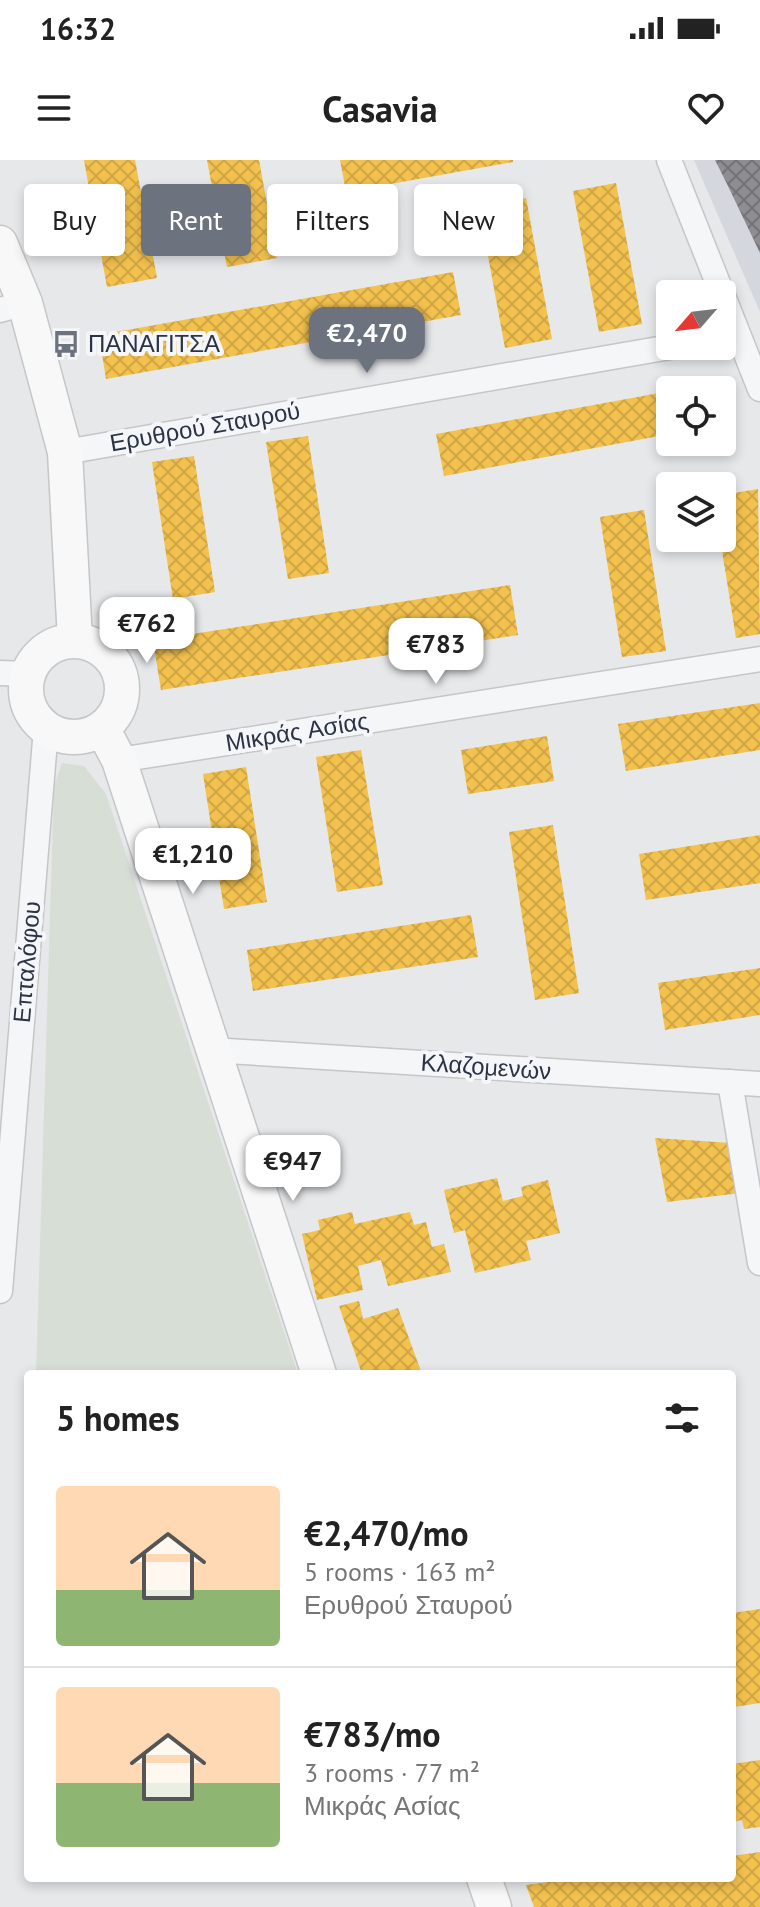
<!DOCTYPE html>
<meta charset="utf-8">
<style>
:root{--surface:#fff;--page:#f6f6f6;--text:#222;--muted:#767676;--line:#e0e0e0;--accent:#6c737f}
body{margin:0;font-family:"PT Sans",sans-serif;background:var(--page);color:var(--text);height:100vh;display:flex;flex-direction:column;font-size:30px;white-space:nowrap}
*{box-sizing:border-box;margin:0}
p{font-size:26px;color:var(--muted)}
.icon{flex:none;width:44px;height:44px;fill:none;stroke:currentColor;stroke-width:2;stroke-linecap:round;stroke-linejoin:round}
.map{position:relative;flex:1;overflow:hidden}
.sheet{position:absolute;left:24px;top:1210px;width:712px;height:512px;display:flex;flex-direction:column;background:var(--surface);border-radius:8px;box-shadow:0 4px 12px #0003}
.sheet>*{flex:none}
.hud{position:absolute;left:24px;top:24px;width:712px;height:72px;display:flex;gap:16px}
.needle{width:52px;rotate:242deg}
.buttons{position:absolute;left:656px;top:120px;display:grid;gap:16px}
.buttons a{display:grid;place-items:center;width:80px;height:80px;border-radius:8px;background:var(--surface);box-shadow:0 4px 12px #0003;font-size:40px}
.price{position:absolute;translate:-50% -68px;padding:0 18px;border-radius:16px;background:#fff;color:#222;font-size:26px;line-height:52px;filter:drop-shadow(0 2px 4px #0008)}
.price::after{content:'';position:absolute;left:50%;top:48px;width:24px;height:18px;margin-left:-12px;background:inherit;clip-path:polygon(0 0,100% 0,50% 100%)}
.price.selected{background:var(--accent);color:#fff}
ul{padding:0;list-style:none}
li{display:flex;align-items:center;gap:24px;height:200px;padding:0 32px}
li+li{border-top:2px solid var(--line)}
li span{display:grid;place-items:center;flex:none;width:224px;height:160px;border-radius:8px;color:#555}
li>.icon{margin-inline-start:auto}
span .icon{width:96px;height:96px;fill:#fffc;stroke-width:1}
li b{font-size:34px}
h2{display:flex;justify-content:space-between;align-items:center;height:96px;padding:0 32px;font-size:34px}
.pill{padding:0 28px;border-radius:8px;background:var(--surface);box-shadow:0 4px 12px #0003;font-size:28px;line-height:72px}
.pill.selected{background:var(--accent);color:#fff}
.status{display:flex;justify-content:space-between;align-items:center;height:56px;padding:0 40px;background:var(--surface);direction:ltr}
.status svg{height:22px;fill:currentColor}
header{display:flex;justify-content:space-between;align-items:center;height:104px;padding:0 32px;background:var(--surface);font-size:36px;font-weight:700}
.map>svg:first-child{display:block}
.built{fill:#d4d7dd}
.park{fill:#d6ded6}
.homes{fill:url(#homes-cross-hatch)}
.industry{fill:url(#industry-cross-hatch)}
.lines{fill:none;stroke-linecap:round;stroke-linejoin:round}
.street-casing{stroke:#c4c6c8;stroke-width:27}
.secondary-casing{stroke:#c4c6c8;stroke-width:37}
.street{stroke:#f5f6f7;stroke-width:24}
.secondary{stroke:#f8f8f8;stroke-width:34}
.labels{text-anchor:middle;stroke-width:8;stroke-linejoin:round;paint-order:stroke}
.poi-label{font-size:24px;fill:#2b3445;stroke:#f4f6f9;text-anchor:start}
.street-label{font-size:24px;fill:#2b3445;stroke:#f4f6f9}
</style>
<div class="status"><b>16:32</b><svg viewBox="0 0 49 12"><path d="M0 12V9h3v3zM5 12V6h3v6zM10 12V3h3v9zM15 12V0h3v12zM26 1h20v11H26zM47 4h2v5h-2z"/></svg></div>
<header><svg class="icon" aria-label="menu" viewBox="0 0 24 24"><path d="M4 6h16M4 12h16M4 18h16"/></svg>Casavia<svg class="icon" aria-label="heart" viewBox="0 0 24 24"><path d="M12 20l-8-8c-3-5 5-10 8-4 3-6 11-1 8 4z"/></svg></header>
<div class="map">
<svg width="760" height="1747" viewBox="0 0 760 1747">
<defs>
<pattern id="homes-cross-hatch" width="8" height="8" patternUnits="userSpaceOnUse" patternTransform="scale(2)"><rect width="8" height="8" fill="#f2c14e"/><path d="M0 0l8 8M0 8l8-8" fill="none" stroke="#d0a645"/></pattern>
<pattern id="industry-cross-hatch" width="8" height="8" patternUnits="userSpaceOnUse" patternTransform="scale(2)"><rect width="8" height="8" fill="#8d8d92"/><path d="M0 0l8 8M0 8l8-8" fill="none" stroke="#737479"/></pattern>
</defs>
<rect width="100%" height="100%" fill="#e6e8ea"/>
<path class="built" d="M694,0H760V152Z"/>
<path class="park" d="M62,603L84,606L106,634L298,1214H36L54,626Z"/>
<g class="homes">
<path d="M84,0H135L157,118L107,127Z"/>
<path d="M207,0H259L277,98L227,107Z"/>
<path d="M340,0H513V2L346,32Z"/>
<path d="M616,23L642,164L599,172L573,31Z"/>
<path d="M526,38L552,179L505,188L479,47Z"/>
<path d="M453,112L461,155L106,219L99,175Z"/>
<path d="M670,231V274L444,316L436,274Z"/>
<path d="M308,276L329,413L288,419L266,282Z"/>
<path d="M194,296L215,432L173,439L152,302Z"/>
<path d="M758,329L760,474L736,478L720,378L722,335Z"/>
<path d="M644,350L666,491L622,497L600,357Z"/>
<path d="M510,425L518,475L161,530L153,480Z"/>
<path d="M760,543V590L626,611L618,564Z"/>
<path d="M547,576L554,621L468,634L461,590Z"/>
<path d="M361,590L383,725L337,732L316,597Z"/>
<path d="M246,607L267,742L224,749L203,614Z"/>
<path d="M553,665L579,833L535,840L509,672Z"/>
<path d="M760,675V723L646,740L639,694Z"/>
<path d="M471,755L478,797L253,831L247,790Z"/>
<path d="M760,808V855L665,870L658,823Z"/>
<path d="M655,978L732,983L740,1033L667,1042Z"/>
<path d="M497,1018L503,1041L523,1036L521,1027L548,1020L560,1073L526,1081L531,1100L475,1113L465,1070L454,1073L444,1030Z"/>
<path d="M352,1052L355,1064L410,1052L414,1065L426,1062L432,1087L444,1084L451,1112L388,1126L381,1100L358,1106L363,1130L317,1140L302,1074L320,1070L318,1060Z"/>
<path d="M359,1141L363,1159L398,1148L422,1214H362L339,1146Z"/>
<path d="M760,1449V1543L734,1547L732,1453Z"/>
<path d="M760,1600V1667L744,1669L742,1660L732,1662V1604Z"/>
<path d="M760,1692V1747H534L526,1725L578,1718H732V1696Z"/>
</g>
<path class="industry" d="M715,0H760V93L727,24Z"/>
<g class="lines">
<g class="street-casing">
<g id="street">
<path d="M669,0L760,229"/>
<path d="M0,150L25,143"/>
<path d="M65,292L676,186"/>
<path d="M0,513L28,514"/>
<path d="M119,600L760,499"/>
<path d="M212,890L760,924"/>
<path d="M730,922L760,1103"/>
<path d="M0,1131L46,568"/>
</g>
</g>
<g class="secondary-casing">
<g id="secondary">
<path d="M0,83L25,143L65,292L75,480"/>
<circle cx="74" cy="529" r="48"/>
<path d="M102,568L119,600L319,1214"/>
<path d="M484,1718L494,1747"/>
</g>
</g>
<use href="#street" class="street"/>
<use href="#secondary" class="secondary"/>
</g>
<defs>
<g id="bus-bare" transform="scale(2.16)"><path d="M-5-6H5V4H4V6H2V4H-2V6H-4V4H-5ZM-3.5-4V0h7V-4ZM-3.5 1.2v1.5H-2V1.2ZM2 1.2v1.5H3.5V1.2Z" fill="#6c737f" stroke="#f4f6f9" stroke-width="2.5" paint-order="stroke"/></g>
</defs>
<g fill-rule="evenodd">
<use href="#bus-bare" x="66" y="184"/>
</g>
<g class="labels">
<g class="poi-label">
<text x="88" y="192">ΠΑΝΑΓΙΤΣΑ</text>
</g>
<g class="street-label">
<text transform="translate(205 267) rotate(-10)" y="8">Ερυθρού Σταυρού</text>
<text transform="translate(297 572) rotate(-9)" y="8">Μικράς Ασίας</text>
<text transform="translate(27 802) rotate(-85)" y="8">Επταλόφου</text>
<text transform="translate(486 907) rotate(4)" y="8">Κλαζομενών</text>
</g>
</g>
</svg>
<div class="buttons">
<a><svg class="needle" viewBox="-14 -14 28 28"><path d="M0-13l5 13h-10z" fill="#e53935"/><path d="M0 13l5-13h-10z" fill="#767676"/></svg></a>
<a><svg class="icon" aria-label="locate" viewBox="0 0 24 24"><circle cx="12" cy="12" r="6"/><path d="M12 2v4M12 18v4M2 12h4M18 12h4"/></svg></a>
<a><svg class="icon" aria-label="layers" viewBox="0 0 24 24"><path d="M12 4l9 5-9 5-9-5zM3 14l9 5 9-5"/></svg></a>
</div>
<b class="price selected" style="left:367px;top:215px">€2,470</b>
<b class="price" style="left:147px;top:505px">€762</b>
<b class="price" style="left:436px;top:526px">€783</b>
<b class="price" style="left:193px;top:736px">€1,210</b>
<b class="price" style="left:293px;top:1043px">€947</b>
<div class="hud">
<a class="pill">Buy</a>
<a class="pill selected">Rent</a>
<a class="pill">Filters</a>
<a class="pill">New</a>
</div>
<section class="sheet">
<h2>5 homes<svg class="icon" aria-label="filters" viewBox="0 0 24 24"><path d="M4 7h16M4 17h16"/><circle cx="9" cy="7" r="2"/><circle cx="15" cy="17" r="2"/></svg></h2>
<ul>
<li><span style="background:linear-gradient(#ffd9b3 65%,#8fb573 0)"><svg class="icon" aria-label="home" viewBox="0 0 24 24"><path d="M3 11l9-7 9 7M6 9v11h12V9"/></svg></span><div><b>€2,470/mo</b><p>5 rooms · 163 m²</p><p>Ερυθρού Σταυρού</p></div></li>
<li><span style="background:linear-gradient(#ffd9b3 60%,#8fb573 0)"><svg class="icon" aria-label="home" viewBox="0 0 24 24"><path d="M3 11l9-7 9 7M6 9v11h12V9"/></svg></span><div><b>€783/mo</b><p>3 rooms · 77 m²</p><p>Μικράς Ασίας</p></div></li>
</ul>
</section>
</div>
